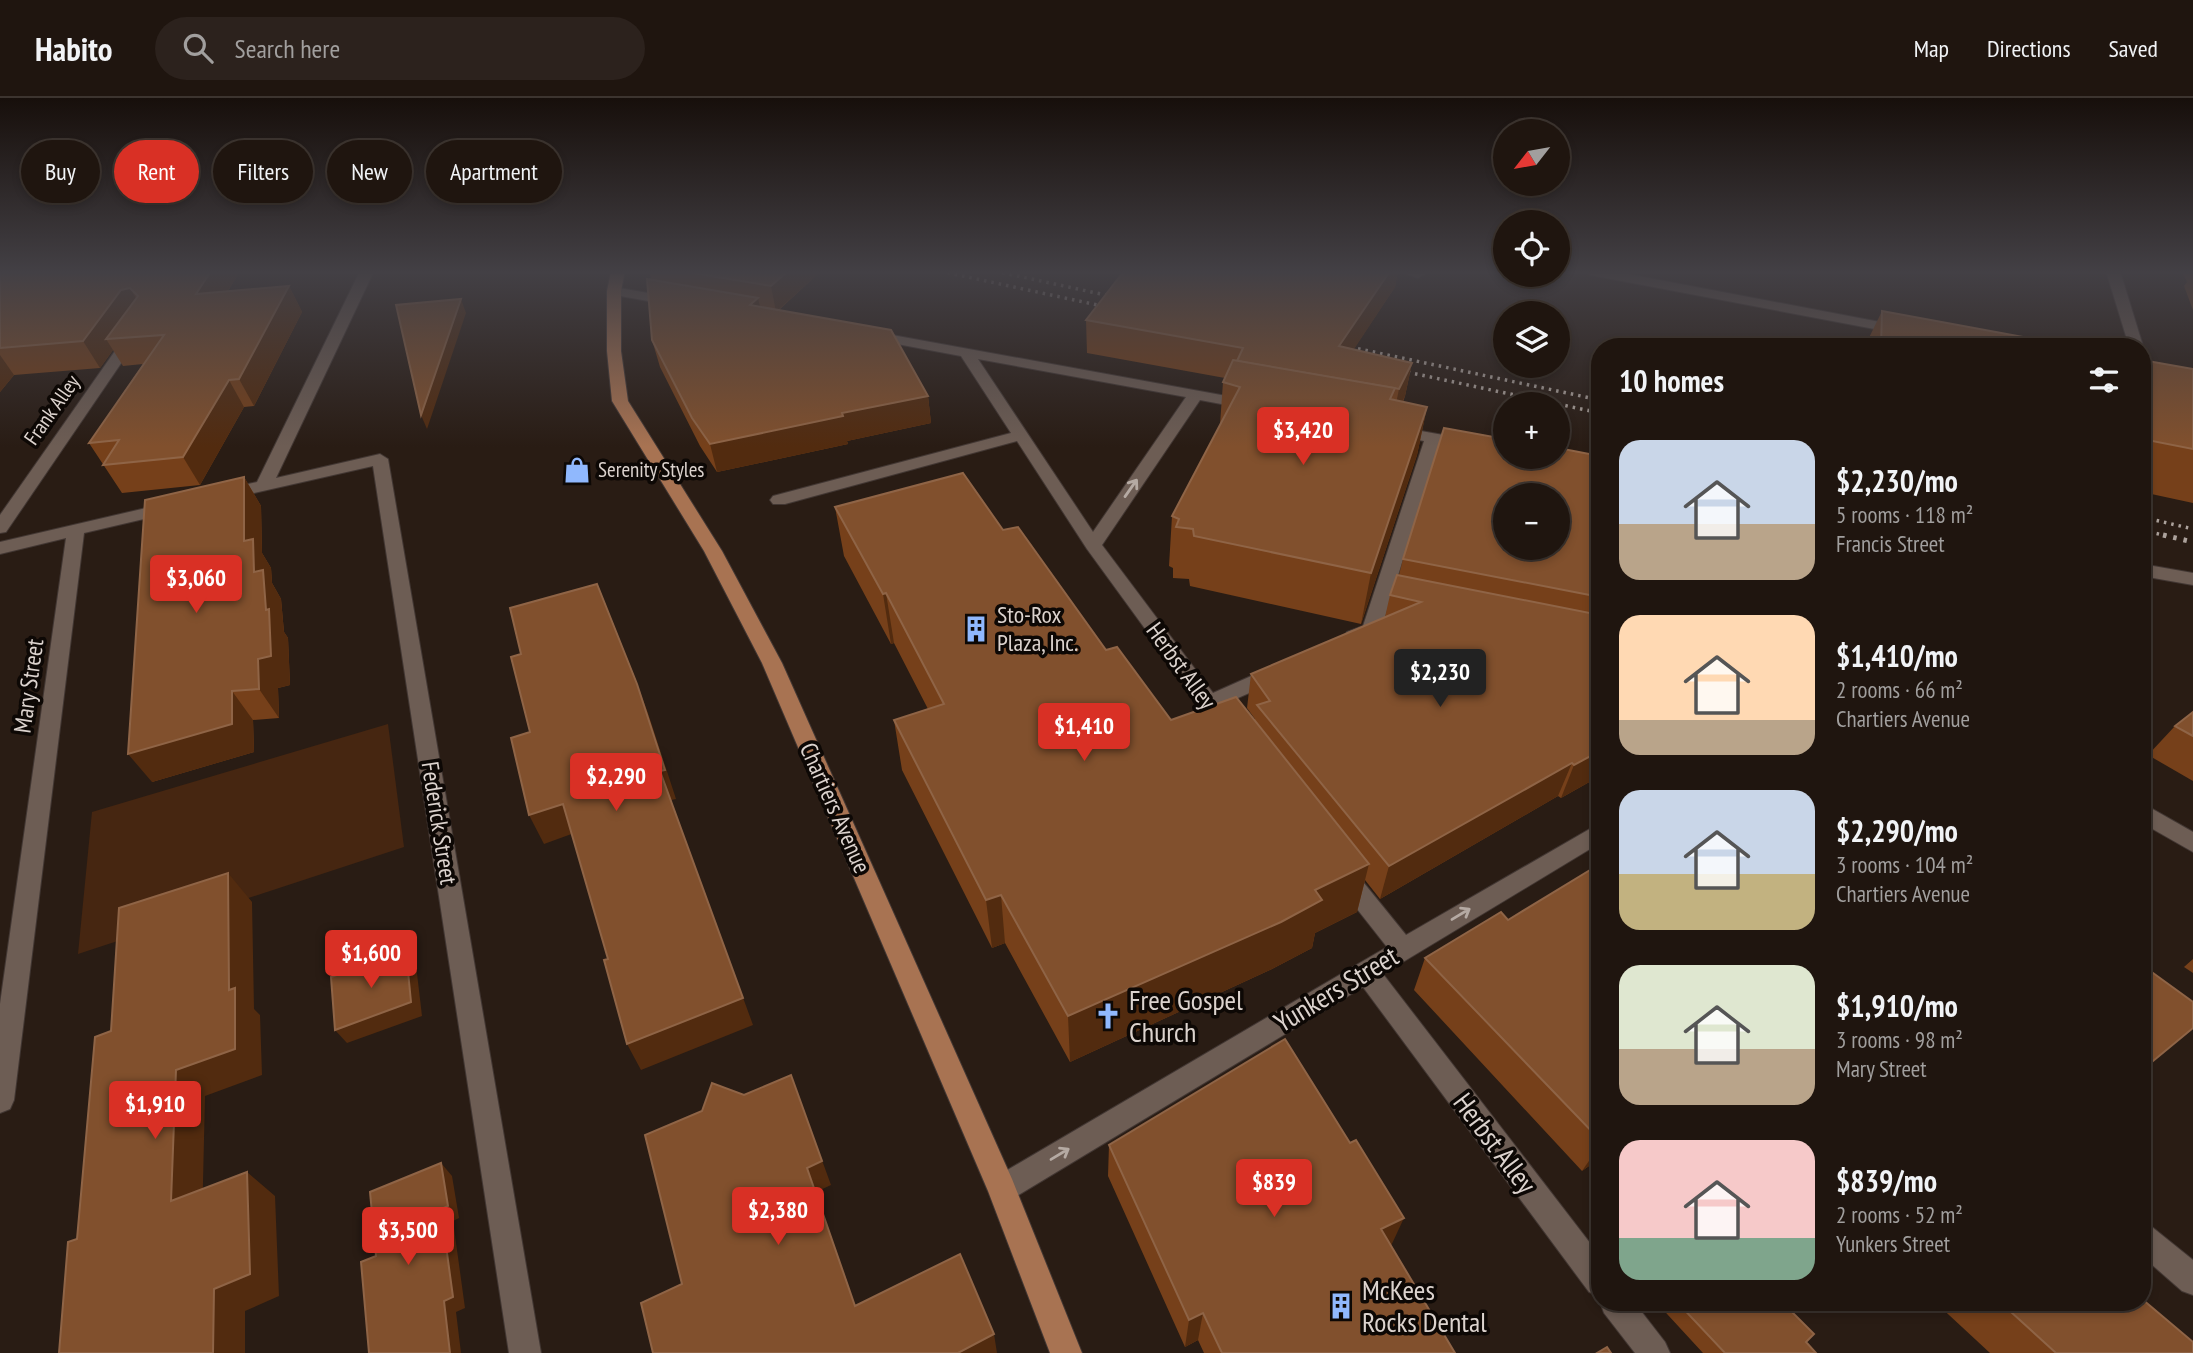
<!DOCTYPE html>
<meta charset="utf-8">
<style>
:root{--surface:#1f150f;--page:#2c221d;--text:#f1f3f6;--muted:#a19f9e;--line:#3c342f;--accent:#d93025}
body{margin:0;font-family:"PT Sans Narrow",sans-serif;background:var(--page);color:var(--text);height:100vh;display:flex;flex-direction:column;font-size:26px;white-space:nowrap}
*{box-sizing:border-box;margin:0}
p{font-size:23px;color:var(--muted)}
.icon{flex:none;width:38px;height:38px;fill:none;stroke:currentColor;stroke-width:2;stroke-linecap:round;stroke-linejoin:round}
.map{position:relative;flex:1;overflow:hidden}
.drawer{position:absolute;left:1591px;top:240px;width:560px;height:973px;display:flex;flex-direction:column;background:var(--surface);border-radius:28px;box-shadow:0 4px 10px #0003,0 0 0 2px var(--line)}
.drawer>*{flex:none}
.hud{position:absolute;left:21px;top:42px;width:665px;height:63px;display:flex;gap:14px}
.needle{width:46px;rotate:239deg}
.fabs{position:absolute;left:1493px;top:21px;display:grid;gap:14px}
.fabs a{display:grid;place-items:center;width:77px;height:77px;border-radius:50%;background:var(--surface);box-shadow:0 4px 10px #0003,0 0 0 2px var(--line);font-size:35px}
.price{position:absolute;translate:-50% -60px;padding:0 16px;border-radius:7px;background:var(--accent);color:#fff;font-size:23px;line-height:46px;filter:drop-shadow(0 2px 4px #0008)}
.price::after{content:'';position:absolute;left:50%;top:42px;width:21px;height:16px;margin-left:-10px;background:inherit;clip-path:polygon(0 0,100% 0,50% 100%)}
.price.active{background:#222;color:#fff}
ul{padding:0;list-style:none}
li{display:flex;align-items:center;gap:21px;height:175px;padding:0 28px}
li span{display:grid;place-items:center;flex:none;width:196px;height:140px;border-radius:21px;color:#555}
li>.icon{margin-inline-start:auto}
span .icon{width:84px;height:84px;fill:#fffc;stroke-width:1}
li b{font-size:30px}
h2{display:flex;justify-content:space-between;align-items:center;height:84px;padding:0 28px;font-size:30px}
.chip{padding:0 24px;border-radius:32px;background:var(--surface);box-shadow:0 4px 10px #0003,0 0 0 2px var(--line);font-size:24px;line-height:63px}
.chip.active{background:var(--accent);color:#fff}
header{display:flex;align-items:center;gap:42px;box-sizing:border-box;height:98px;padding:0 35px;background:var(--surface);border-bottom:2px solid var(--line)}
header strong{font-size:33px}
nav{display:flex;gap:38px;margin-inline-start:auto;font-size:24px}
.search{width:490px;height:63px;background:var(--page);display:flex;align-items:center;gap:18px;box-sizing:border-box;padding:0 24px;border-radius:38px;color:var(--muted);font-size:26px}
.map>svg:first-child{display:block}
.green{fill:#462611}
.lines{fill:none;stroke-linecap:round;stroke-linejoin:round}
.minor-casing{stroke:#423733;stroke-width:2}
.major-casing{stroke:#423733;stroke-width:2}
.minor{fill:#6d5d54;fill-rule:evenodd}
.major{fill:#a87352;fill-rule:evenodd}
.rail-far1{stroke:#aca29c;stroke-width:3.5;stroke-dasharray:2.5 5;stroke-linecap:butt}
.rail{stroke:#aca29c;stroke-width:5;stroke-dasharray:3.5 7;stroke-linecap:butt}
.wall{fill:#76401a}
.shaded-wall{fill:#522b0f}
.building{fill:#81502d;stroke:#8f6446;stroke-width:2;fill-rule:evenodd}
.oneway{stroke:#b5aaa3}
.labels{text-anchor:middle;stroke-width:7;stroke-linejoin:round;paint-order:stroke}
.far-street-label{font-size:21px;fill:#dcd3ce;stroke:#0d0805}
.far-poi-label{font-size:21px;fill:#dcd3ce;stroke:#0d0805;text-anchor:start}
.poi-label{font-size:24px;fill:#dcd3ce;stroke:#0d0805;text-anchor:start}
.street-label{font-size:24px;fill:#dcd3ce;stroke:#0d0805}
.near-street-label{font-size:28px;fill:#dcd3ce;stroke:#0d0805}
.near-poi-label{font-size:28px;fill:#dcd3ce;stroke:#0d0805;text-anchor:start}
</style>
<header>
<strong>Habito</strong>
<div class="search"><svg class="icon" aria-label="search" viewBox="0 0 24 24"><circle cx="10" cy="10" r="6"/><path d="M15 15l6 6"/></svg>Search here</div>
<nav><a>Map</a><a>Directions</a><a>Saved</a></nav>
</header>
<div class="map">
<svg width="2193" height="1255" viewBox="0 0 2193 1255">
<rect width="100%" height="100%" fill="#291c14"/>
<path class="green" d="M388,626L404,749L78,856L92,714Z"/>
<g class="lines">
<g class="minor-casing">
<g id="minor">
<path d="M360,173H374L276,380L380,356L388,361L541,1255H509L373,368L254,395L245,390L248,386L257,384Z"/>
<path d="M1397,173H1423L1425,176L1418,180Z"/>
<path d="M1583,173H1612L1901,228L1908,232L1901,236L1590,177Z"/>
<path d="M2106,173H2120L2143,248L2142,250L2129,248Z"/>
<path d="M614,189L676,200L683,204L676,208L609,196V190Z"/>
<path d="M134,232L141,236L6,434L0,435V417L129,233Z"/>
<path d="M870,233L1254,303L1256,306L1254,309L1248,311L1200,302L1102,447L1213,595L1267,571H1281L1284,576L1281,581L1222,607L1239,630L1235,635L1228,638L1221,635L1087,451L1017,343L785,406H773L770,402L773,398L1011,335L961,258L865,240L863,237ZM978,261L1186,299L1093,434Z"/>
<path d="M1393,328L1505,348V358L1439,346L1381,532C1375,541 1358,547 1347,544L1344,539L1347,534L1363,528L1424,343L1387,336L1385,333L1387,330Z"/>
<path d="M172,404L178,405L181,409L178,413L84,435L14,1002L10,1011L0,1015V906L66,440L0,456V444Z"/>
<path d="M2142,466L2193,475V487L2142,478Z"/>
<path d="M2142,705L2193,734V754L2142,725Z"/>
<path d="M1600,725V745L1383,876L1600,1158V1198L1589,1194L1363,889L1012,1101L1002,1105L992,1101L988,1091L992,1081L1387,849L1335,783L1331,776L1335,769L1343,767L1351,769L1406,837Z"/>
<path d="M2142,1124L2152,1129L2193,1162V1197L2182,1193L2142,1158Z"/>
<path d="M1600,1204H1634L1665,1244L1670,1255H1635L1604,1215Z"/>
</g>
</g>
<g class="major-casing">
<path id="major" d="M611,173H625L621,193V253L628,303L722,453L782,565L1012,1081L1082,1255H1050L988,1093L762,565L704,453L612,303L607,253V193Z"/>
</g>
<use href="#minor" class="minor"/>
<use href="#major" class="major"/>
<g class="rail-far1">
<path d="M940,173L1116,211"/>
<path d="M995,173L1124,201"/>
<path d="M1336,246L1600,302"/>
<path d="M1393,271L1557,306"/>
<path d="M1558,306L1600,315"/>
<path d="M2142,419L2193,431"/>
<path d="M2142,432L2171,439"/>
</g>
<path class="rail" d="M2163,437L2193,444"/>
</g>
<g class="wall">
<path d="M0,173H240L228,193L289,188L302,214L254,308L244,309L200,387L122,395L89,345L143,266L123,268L113,252L100,270L14,277L0,294Z"/>
<path d="M649,173H821L779,212L928,298L931,325L847,343L848,346L717,374L700,348L660,269L652,242L651,181Z"/>
<path d="M1124,173H1398L1395,189L1353,252L1412,265L1405,298L1403,304L1427,309L1417,357L1361,526L1190,488L1189,481L1173,480V470L1169,468L1172,418L1220,327L1223,284L1225,280L1087,255L1086,222Z"/>
<path d="M2182,173H2193V212L2184,188L2187,184Z"/>
<path d="M1882,213L2072,248H1865Z"/>
<path d="M2142,262L2193,271V405L2142,394Z"/>
<path d="M1600,358V678L1561,700L1558,698L1380,801L1365,782L1357,814L1315,835L1312,850L1272,871L1070,964L1005,845L992,850L902,672L894,622L928,611L894,545L891,546L844,458L835,409L1003,432L1106,552L1171,622L1255,623V621L1247,610L1251,576L1385,519L1390,497L1399,477L1403,461Z"/>
<path d="M244,379L261,408L262,455L271,470L272,485L281,501L284,534L288,540L290,587L278,590L279,620L253,622L254,654L152,684Z"/>
<path d="M2193,614V683L2148,657L2175,628Z"/>
<path d="M1600,766V1060L1582,1073L1414,892L1425,860L1508,822Z"/>
<path d="M2193,861V875L2184,869Z"/>
<path d="M2142,867L2193,930L2142,972Z"/>
<path d="M1109,1047L1391,1148L1455,1255H1204L1198,1242L1185,1249L1108,1078Z"/>
<path d="M1656,1204H1782L1806,1244L1816,1255H1703Z"/>
<path d="M1935,1204H2142L2193,1255H1990Z"/>
</g>
<g class="shaded-wall">
<path d="M211,173H240L210,222L196,196Z"/>
<path d="M788,173H821L776,214L771,188Z"/>
<path d="M1390,173H1398L1395,189L1335,280L1339,248Z"/>
<path d="M289,188L302,214L254,308L239,281Z"/>
<path d="M130,190L145,216L106,241L113,252L100,270L83,243L121,192Z"/>
<path d="M758,200L764,226L750,207Z"/>
<path d="M461,201L466,215L427,331L421,317Z"/>
<path d="M0,257L14,277L0,294Z"/>
<path d="M1412,265L1405,298L1392,325L1399,291Z"/>
<path d="M229,282L244,309L200,387L183,359Z"/>
<path d="M928,298L931,325L847,343L848,346L717,374L710,346L842,315Z"/>
<path d="M1427,309L1417,357L1361,526L1371,475Z"/>
<path d="M244,379L261,408L262,455L271,470L272,485L281,501L284,534L288,540L290,587L278,590L279,620L259,591L258,561L266,512L244,443Z"/>
<path d="M886,495L894,545L891,546L883,496Z"/>
<path d="M637,586L648,615L676,701L671,702L753,927L641,972L627,946L660,673Z"/>
<path d="M232,593L253,622L254,654L152,684L128,656Z"/>
<path d="M1600,653V678L1561,700L1574,667Z"/>
<path d="M1572,665L1558,698L1380,801L1389,768Z"/>
<path d="M563,706L577,734L544,746L529,717Z"/>
<path d="M1369,766L1357,814L1315,835L1312,850L1272,871L1070,964L1068,918L1315,792Z"/>
<path d="M228,775L252,804L254,911L260,917L262,977L205,998L202,1127L171,1103L176,972L229,892Z"/>
<path d="M1001,797L1005,845L992,850L986,802Z"/>
<path d="M406,853L416,867L422,918L347,945L335,932Z"/>
<path d="M791,977L831,1087L816,1094L863,1230L855,1208L807,1070Z"/>
<path d="M1600,1047V1060L1582,1073Z"/>
<path d="M441,1065L452,1078L459,1120L453,1123L465,1210L456,1214L461,1255H450L444,1203Z"/>
<path d="M247,1074L275,1098L279,1198L245,1213V1255H213L214,1191Z"/>
<path d="M1404,1120L1390,1150L1381,1131Z"/>
<path d="M1203,1215L1198,1242L1185,1249L1189,1222Z"/>
<path d="M994,1236L997,1255H958Z"/>
</g>
<g class="building">
<path d="M0,173H211L196,196L289,188L239,281L229,282L183,359L103,367L119,342L89,345L164,237L106,241L138,198L130,190L121,192L83,243L0,250Z"/>
<path d="M681,173H788L771,188Z"/>
<path d="M1124,173H1390L1339,248L1412,265L1399,291L1237,263L1243,250L1086,222Z"/>
<path d="M647,181L758,200L750,207L891,232L928,298L842,315L843,318L710,346L692,320L652,242Z"/>
<path d="M461,201L421,317L396,207Z"/>
<path d="M1882,213L2072,248H1881Z"/>
<path d="M1233,262L1395,290L1390,301L1427,309L1371,475L1194,438L1193,431L1176,429L1179,421L1172,418L1240,289L1223,284Z"/>
<path d="M2142,262L2193,271V351L2142,341Z"/>
<path d="M1444,330L1505,341V359H1558V350L1600,358V499L1403,461ZM1505,397H1558V450H1505Z"/>
<path d="M963,375L1003,432L1018,429L1106,552L1117,549L1171,622L1236,599L1369,766L1315,792L1322,802L1281,824L1068,918L1001,797L986,802L894,622L944,606L886,495L883,496L835,409Z"/>
<path d="M244,379V443L253,441L254,474L263,472L266,512L269,511L271,558L258,561L259,591L232,593V626L128,656L145,402Z"/>
<path d="M1397,477L1600,517V653L1574,667L1572,665L1389,768L1257,607L1270,603L1251,576L1421,504L1390,497Z"/>
<path d="M597,486L637,586L665,672L660,673L743,900L627,946L604,862L608,861L563,706L529,717L511,640L530,634L511,559L521,556L510,510Z"/>
<path d="M2193,614V638L2175,628Z"/>
<path d="M1600,766V1042L1425,860L1501,814L1508,822Z"/>
<path d="M228,775L229,892L235,890V951L176,972L171,1103L247,1074L250,1176L214,1191L213,1255H59L68,1144L77,1141L95,939L111,933L119,810Z"/>
<path d="M406,853L411,904L335,932L331,879Z"/>
<path d="M2142,867L2193,904V930L2147,968L2142,964Z"/>
<path d="M1285,941L1350,1045L1356,1042L1404,1120L1381,1131L1455,1255H1222L1203,1215L1189,1222L1109,1047Z"/>
<path d="M791,977L822,1063L807,1070L855,1208L960,1156L994,1236L958,1255H653L641,1205L682,1186L645,1037L702,1013L712,985L744,997Z"/>
<path d="M441,1065L448,1108L441,1111L453,1199L444,1203L450,1255H369L361,1164L376,1158L370,1094Z"/>
<path d="M2142,1201L2193,1244V1255H2056L2000,1204H2142Z"/>
<path d="M1677,1204H1782L1814,1236L1806,1244L1816,1255H1725Z"/>
<path d="M1607,1249L1611,1255H1597Z"/>
</g>
<defs><path id="oneway-shaft" d="M-6 0H5M1.5-3L5.5 0L1.5 3" fill="none" stroke-width="1.6" stroke-linecap="round" stroke-linejoin="round" transform="scale(1.75)"/></defs>
<g class="oneway">
<use href="#oneway-shaft" transform="translate(1131 390) rotate(-55)"/>
<use href="#oneway-shaft" transform="translate(1461 816) rotate(-31)"/>
<use href="#oneway-shaft" transform="translate(1060 1056) rotate(-31)"/>
</g>
<linearGradient id="sky" x2="0" y2="1"><stop stop-color="#170f0b"/><stop offset="0.5" stop-color="#434045"/><stop offset="1" stop-color="#434045" stop-opacity="0"/></linearGradient>
<rect width="2193" height="349" fill="url(#sky)"/>
<defs>
<g id="shop-bare" transform="scale(2.1)"><path d="M-5-2.5h2.3a2.7 3.5 0 0 1 5.4 0H5L5.5 6h-11ZM-1.5-2.5h3a1.5 2.3 0 0 0-3 0Z" fill="#90b8fd" stroke="#0d0805" stroke-width="2.5" paint-order="stroke"/></g>
<g id="building-bare" transform="scale(2.1)"><path d="M-4-6H4V6H1V3H-1V6H-4ZM-2.5-4.3h1.7v1.8h-1.7ZM.8-4.3h1.7v1.8H.8ZM-2.5-1h1.7V.8h-1.7ZM.8-1h1.7V.8H.8Z" fill="#90b8fd" stroke="#0d0805" stroke-width="2.5" paint-order="stroke"/></g>
<g id="church-bare" transform="scale(2.1)"><path d="M-1.2-6h2.4v3.5h3.3v2.4h-3.3V6h-2.4V-.1h-3.3v-2.4h3.3Z" fill="#90b8fd" stroke="#0d0805" stroke-width="2.5" paint-order="stroke"/></g>
</defs>
<g fill-rule="evenodd">
<use href="#shop-bare" x="577" y="372"/>
<use href="#building-bare" x="976" y="531"/>
<use href="#church-bare" x="1108" y="918"/>
<use href="#building-bare" x="1341" y="1208"/>
</g>
<g class="labels">
<g class="far-street-label">
<text transform="translate(52 312) rotate(-55)" y="7">Frank Alley</text>
</g>
<g class="far-poi-label">
<text x="598" y="379">Serenity Styles</text>
</g>
<g class="poi-label">
<text x="997" y="525">Sto-Rox<tspan x="997" dy="28">Plaza, Inc.</tspan></text>
</g>
<g class="street-label">
<text transform="translate(1181 568) rotate(54)" y="8">Herbst Alley</text>
<text transform="translate(29 588) rotate(-82)" y="8">Mary Street</text>
<text transform="translate(835 710) rotate(66)" y="8">Chartiers Avenue</text>
<text transform="translate(439 725) rotate(81)" y="8">Federick Street</text>
</g>
<g class="near-street-label">
<text transform="translate(1336 891) rotate(-31)" y="10">Yunkers Street</text>
<text transform="translate(1495 1045) rotate(53)" y="10">Herbst Alley</text>
</g>
<g class="near-poi-label">
<text x="1129" y="912">Free Gospel<tspan x="1129" dy="32">Church</tspan></text>
<text x="1362" y="1202">McKees<tspan x="1362" dy="32">Rocks Dental</tspan></text>
</g>
</g>
</svg>
<div class="fabs">
<a><svg class="needle" viewBox="-14 -14 28 28"><path d="M0-13l5 13h-10z" fill="#e53935"/><path d="M0 13l5-13h-10z" fill="#a19f9e"/></svg></a>
<a><svg class="icon" aria-label="locate" viewBox="0 0 24 24"><circle cx="12" cy="12" r="6"/><path d="M12 2v4M12 18v4M2 12h4M18 12h4"/></svg></a>
<a><svg class="icon" aria-label="layers" viewBox="0 0 24 24"><path d="M12 4l9 5-9 5-9-5zM3 14l9 5 9-5"/></svg></a>
<a>+</a>
<a>−</a>
</div>
<b class="price" style="left:1303px;top:369px">$3,420</b>
<b class="price" style="left:196px;top:517px">$3,060</b>
<b class="price active" style="left:1440px;top:611px">$2,230</b>
<b class="price" style="left:1084px;top:665px">$1,410</b>
<b class="price" style="left:616px;top:715px">$2,290</b>
<b class="price" style="left:371px;top:892px">$1,600</b>
<b class="price" style="left:155px;top:1043px">$1,910</b>
<b class="price" style="left:1274px;top:1121px">$839</b>
<b class="price" style="left:778px;top:1149px">$2,380</b>
<b class="price" style="left:408px;top:1169px">$3,500</b>
<div class="hud">
<a class="chip">Buy</a>
<a class="chip active">Rent</a>
<a class="chip">Filters</a>
<a class="chip">New</a>
<a class="chip">Apartment</a>
</div>
<section class="drawer">
<h2>10 homes<svg class="icon" aria-label="filters" viewBox="0 0 24 24"><path d="M4 7h16M4 17h16"/><circle cx="9" cy="7" r="2"/><circle cx="15" cy="17" r="2"/></svg></h2>
<ul>
<li><span style="background:linear-gradient(#c9d6e8 60%,#b9a48a 0)"><svg class="icon" aria-label="home" viewBox="0 0 24 24"><path d="M3 11l9-7 9 7M6 9v11h12V9"/></svg></span><div><b>$2,230/mo</b><p>5 rooms · 118 m²</p><p>Francis Street</p></div></li>
<li><span style="background:linear-gradient(#ffd9b3 75%,#b9a48a 0)"><svg class="icon" aria-label="home" viewBox="0 0 24 24"><path d="M3 11l9-7 9 7M6 9v11h12V9"/></svg></span><div><b>$1,410/mo</b><p>2 rooms · 66 m²</p><p>Chartiers Avenue</p></div></li>
<li><span style="background:linear-gradient(#c9d6e8 60%,#c2b280 0)"><svg class="icon" aria-label="home" viewBox="0 0 24 24"><path d="M3 11l9-7 9 7M6 9v11h12V9"/></svg></span><div><b>$2,290/mo</b><p>3 rooms · 104 m²</p><p>Chartiers Avenue</p></div></li>
<li><span style="background:linear-gradient(#dfe7d0 60%,#b9a48a 0)"><svg class="icon" aria-label="home" viewBox="0 0 24 24"><path d="M3 11l9-7 9 7M6 9v11h12V9"/></svg></span><div><b>$1,910/mo</b><p>3 rooms · 98 m²</p><p>Mary Street</p></div></li>
<li><span style="background:linear-gradient(#f6c9c9 70%,#7fa58c 0)"><svg class="icon" aria-label="home" viewBox="0 0 24 24"><path d="M3 11l9-7 9 7M6 9v11h12V9"/></svg></span><div><b>$839/mo</b><p>2 rooms · 52 m²</p><p>Yunkers Street</p></div></li>
</ul>
</section>
</div>
